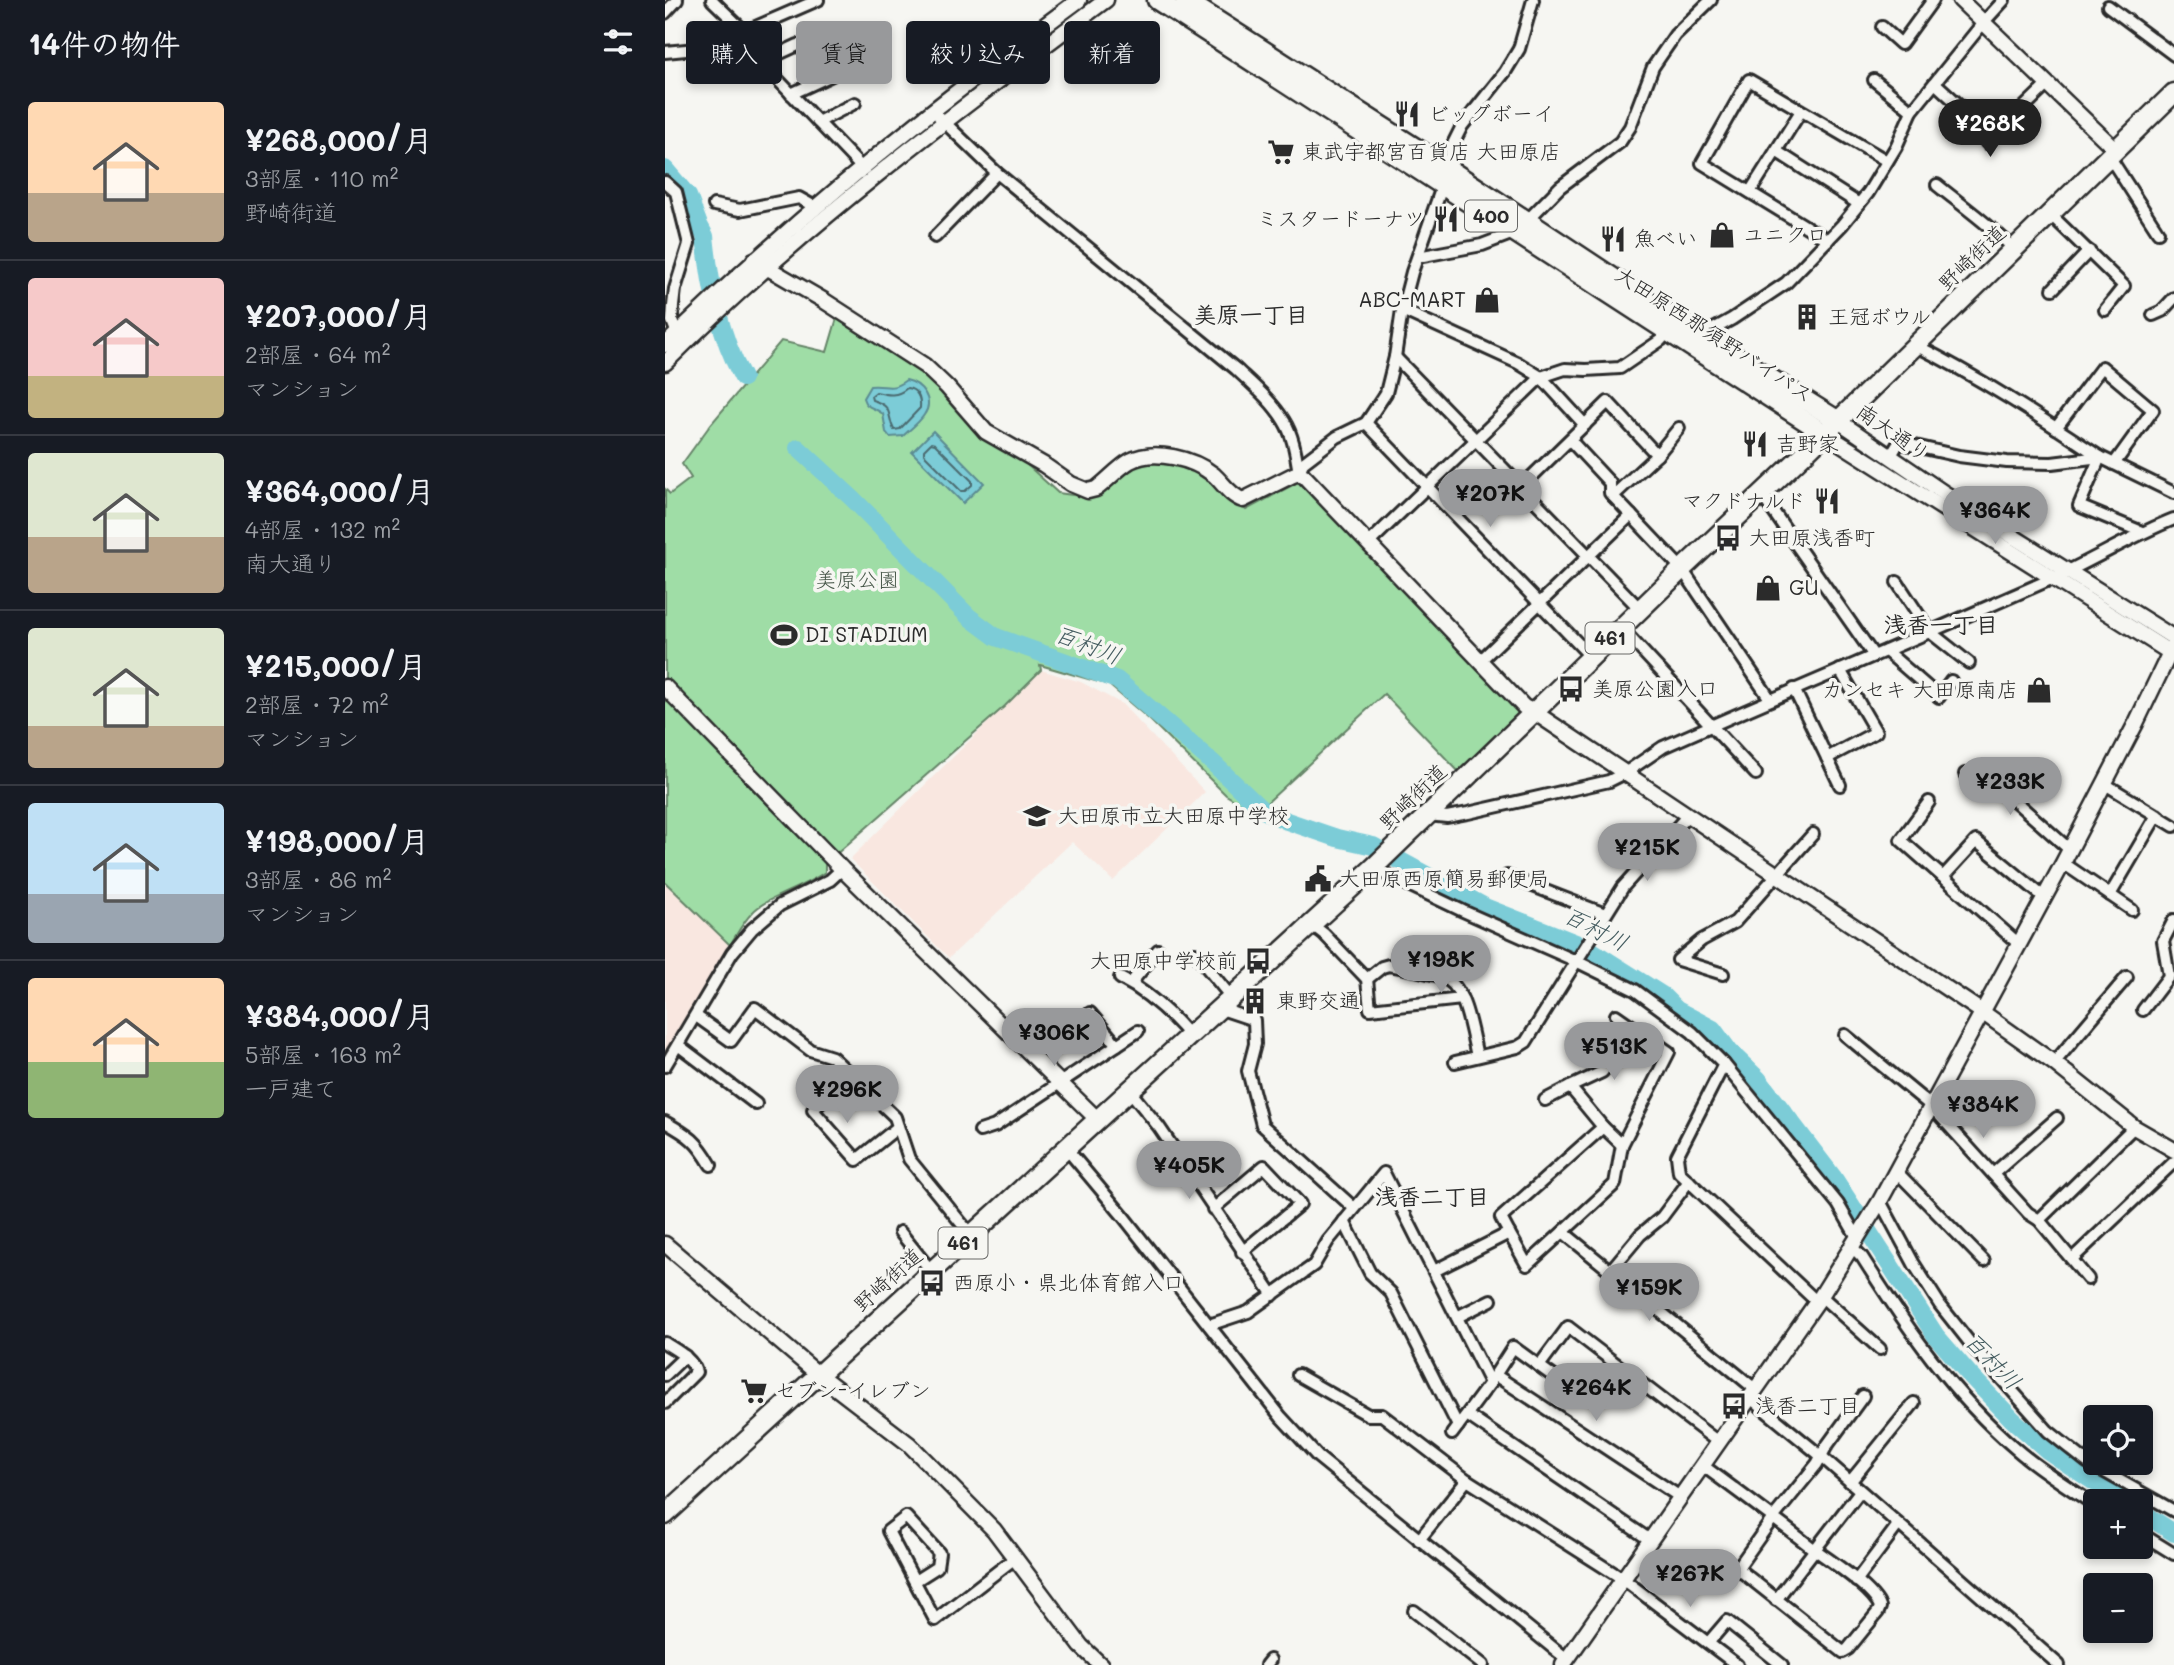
<!DOCTYPE html>
<html lang="ja">
<meta charset="utf-8">
<style>
:root{--surface:#171b24;--page:#20242c;--text:#f1f3f6;--muted:#9ea1a6;--line:#363941;--accent:#98999b}
body{margin:0;font-family:Mali,"Klee One",sans-serif;background:var(--page);color:var(--text);height:100vh;display:flex;flex-direction:column;font-size:26px;white-space:nowrap}
*{box-sizing:border-box;margin:0}
p{font-size:23px;color:var(--muted)}
.icon{flex:none;width:38px;height:38px;fill:none;stroke:currentColor;stroke-width:2;stroke-linecap:round;stroke-linejoin:round}
.map{position:relative;flex:1;overflow:hidden}
.side{display:flex;flex-direction:column;background:var(--surface);width:665px}
.side>*{flex:none}
.guide{position:absolute;left:21px;top:21px;width:665px;height:63px;display:flex;gap:14px}
.buttons{position:absolute;left:1418px;top:1405px;display:grid;gap:14px}
.buttons a{display:grid;place-items:center;width:70px;height:70px;border-radius:7px;background:var(--surface);box-shadow:0 4px 10px #0003;font-size:35px}
.price{position:absolute;translate:-50% -60px;padding:0 16px;border-radius:24px;background:var(--accent);color:#111;font-size:23px;line-height:46px;filter:drop-shadow(0 2px 4px #0008)}
.price::after{content:'';position:absolute;left:50%;top:42px;width:21px;height:16px;margin-left:-10px;background:inherit;clip-path:polygon(0 0,100% 0,50% 100%)}
.price.selected{background:#222;color:#fff}
ul{padding:0;list-style:none}
li{display:flex;align-items:center;gap:21px;height:175px;padding:0 28px}
li+li{border-top:2px solid var(--line)}
li span{display:grid;place-items:center;flex:none;width:196px;height:140px;border-radius:7px;color:#555}
li>.icon{margin-inline-start:auto}
span .icon{width:84px;height:84px;fill:#fffc;stroke-width:1}
li b{font-size:30px}
h2{display:flex;justify-content:space-between;align-items:center;height:84px;padding:0 28px;font-size:30px}
.pill{padding:0 24px;border-radius:7px;background:var(--surface);box-shadow:0 4px 10px #0003;font-size:24px;line-height:63px}
.pill.selected{background:var(--accent);color:#111}
main{display:flex;flex:1;min-height:0}
.map>svg:first-child{display:block}
.built{fill:#f9e7e0}
.green{fill:#9fdda6;stroke:#658468;stroke-width:2}
.water{fill:#7cccd7;stroke:#5c8c92;stroke-width:2}
.lines{fill:none;stroke-linecap:round;stroke-linejoin:round}
.shore{stroke:#4b6b70;stroke-width:2}
.river{stroke:#7cccd7;stroke-width:18}
.minor-casing{stroke:#2b2b2b;stroke-width:16}
.tertiary-casing{stroke:#2b2b2b;stroke-width:19}
.trunk-casing{stroke:#2b2b2b;stroke-width:23}
.minor{stroke:#f6f6f2;stroke-width:10}
.tertiary{stroke:#f6f6f2;stroke-width:14}
.trunk{stroke:#f6f6f2;stroke-width:18}
.labels{text-anchor:middle;stroke-width:7;stroke-linejoin:round;paint-order:stroke}
.shield{fill:#f6f6f2;stroke:#686867;stroke-width:2}
.shield-label{font-size:19px;font-weight:bold;fill:#2b2b2b}
.poi-label{font-size:21px;fill:#2b2b2b;stroke:#f6f6f2;text-anchor:start}
.street-label{font-size:21px;fill:#2b2b2b;stroke:#f6f6f2}
.park-label{font-size:21px;fill:#48584a;stroke:#f6f6f2}
.neighbourhood-label{font-size:23px;font-weight:bold;fill:#2b2b2b;stroke:#f6f6f2}
.water-label{font-size:23px;font-style:italic;fill:#435b5f;stroke:#f6f6f2}
</style>
<main>
<section class="side">
<h2>14件の物件<svg class="icon" aria-label="filters" viewBox="0 0 24 24"><path d="M4 7h16M4 17h16"/><circle cx="9" cy="7" r="2"/><circle cx="15" cy="17" r="2"/></svg></h2>
<ul>
<li><span style="background:linear-gradient(#ffd9b3 65%,#b9a48a 0)"><svg class="icon" aria-label="home" viewBox="0 0 24 24"><path d="M3 11l9-7 9 7M6 9v11h12V9"/></svg></span><div><b>¥268,000/月</b><p>3部屋 · 110 m²</p><p>野崎街道</p></div></li>
<li><span style="background:linear-gradient(#f6c9c9 70%,#c2b280 0)"><svg class="icon" aria-label="home" viewBox="0 0 24 24"><path d="M3 11l9-7 9 7M6 9v11h12V9"/></svg></span><div><b>¥207,000/月</b><p>2部屋 · 64 m²</p><p>マンション</p></div></li>
<li><span style="background:linear-gradient(#dfe7d0 60%,#b9a48a 0)"><svg class="icon" aria-label="home" viewBox="0 0 24 24"><path d="M3 11l9-7 9 7M6 9v11h12V9"/></svg></span><div><b>¥364,000/月</b><p>4部屋 · 132 m²</p><p>南大通り</p></div></li>
<li><span style="background:linear-gradient(#dfe7d0 70%,#b9a48a 0)"><svg class="icon" aria-label="home" viewBox="0 0 24 24"><path d="M3 11l9-7 9 7M6 9v11h12V9"/></svg></span><div><b>¥215,000/月</b><p>2部屋 · 72 m²</p><p>マンション</p></div></li>
<li><span style="background:linear-gradient(#bfe0f5 65%,#9aa5b1 0)"><svg class="icon" aria-label="home" viewBox="0 0 24 24"><path d="M3 11l9-7 9 7M6 9v11h12V9"/></svg></span><div><b>¥198,000/月</b><p>3部屋 · 86 m²</p><p>マンション</p></div></li>
<li><span style="background:linear-gradient(#ffd9b3 60%,#8fb573 0)"><svg class="icon" aria-label="home" viewBox="0 0 24 24"><path d="M3 11l9-7 9 7M6 9v11h12V9"/></svg></span><div><b>¥384,000/月</b><p>5部屋 · 163 m²</p><p>一戸建て</p></div></li>
</ul>
</section>
<div class="map">
<svg width="1509" height="1665" viewBox="0 0 1509 1665">
<rect width="100%" height="100%" fill="#f6f6f2"/>
<filter id="ink" filterUnits="userSpaceOnUse"><feTurbulence type="fractalNoise" baseFrequency=".0143" numOctaves="2"/><feDisplacementMap in="SourceGraphic" scale="14" xChannelSelector="R" yChannelSelector="G"/><feConvolveMatrix kernelMatrix="1 2 1 2 8 2 1 2 1" color-interpolation-filters="sRGB"/></filter>
<g filter="url(#ink)">
<g class="built">
<path d="M376,670L416,682L457,704L540,792L448,881L407,842L284,958L185,859Z"/>
<path d="M0,882L65,945L0,1058Z"/>
</g>
<path class="green" d="M172,318L257,369L393,493C402,494 411,496 420,496C435,495 456,472 471,466C513,448 551,486 581,510L635,481L855,714L795,773L719,694L591,813L561,795L485,720L444,685L375,665L376,670L340,706L160,864V872C140,887 101,897 87,913C78,922 72,934 65,945L0,882V489L5,494L26,478L17,464L46,424L116,341L162,352Z"/>
<g class="water">
<path d="M241,380C256,383 270,400 259,415C254,423 245,429 238,436L225,437L221,432L218,414C210,407 201,409 198,398L205,386C222,384 225,392 241,380Z"/>
<path d="M268,431L319,483L298,503L247,452Z"/>
</g>
<g class="lines">
<g class="shore">
<path d="M242,388C252,389 256,398 255,408L235,429L229,430C221,415 230,407 207,400L206,396L211,392C223,395 232,397 242,388Z"/>
<path d="M266,443L270,444L307,481V485L300,491H296L259,454V450Z"/>
</g>
<g class="river">
<path d="M0,169L23,196L34,225L40,236C45,284 54,335 78,378"/>
<path d="M133,448L188,499L304,617L331,637L452,680L547,762L596,809L622,821L672,838L708,846L820,907L921,947L997,995L1012,1010L1048,1029L1065,1052L1093,1079L1168,1177L1271,1336L1304,1374L1347,1419L1382,1450L1459,1502"/>
<path d="M1475,1511L1509,1533"/>
</g>
<g class="minor-casing">
<g id="minor">
<path d="M47,0L80,32"/>
<path d="M1443,6L1509,55"/>
<path d="M0,13L12,0"/>
<path d="M1217,27L1236,44L1268,0"/>
<path d="M76,41L197,168"/>
<path d="M0,52L42,48L153,0"/>
<path d="M96,62L133,45"/>
<path d="M1209,80L1247,111"/>
<path d="M1270,83L1304,114L1322,143L1383,84"/>
<path d="M126,94L167,75"/>
<path d="M274,117L332,173L571,369C588,385 607,401 619,421C629,437 631,456 634,473"/>
<path d="M153,122L190,103"/>
<path d="M1111,151L1194,204"/>
<path d="M1444,156L1493,232"/>
<path d="M0,182L11,192L24,244L10,289L8,306L7,321L12,334"/>
<path d="M1272,185C1298,206 1325,225 1349,249"/>
<path d="M1085,192L1136,111"/>
<path d="M49,205L75,210L134,198L150,207"/>
<path d="M1385,214L1459,286L1440,310"/>
<path d="M270,237L332,173"/>
<path d="M1163,240L1037,163L1084,80L1222,161"/>
<path d="M753,257L817,245L851,232L895,187L955,142L965,127L988,67L1010,35L1046,0"/>
<path d="M1388,289L1424,251"/>
<path d="M737,310L853,363L876,377L920,425"/>
<path d="M1488,315L1497,311L1509,298"/>
<path d="M1038,335L1067,319L1121,283L1177,225L1203,193L1231,147L1247,111L1318,23L1339,0"/>
<path d="M1250,345C1314,377 1375,417 1435,457L1414,506L1477,532"/>
<path d="M730,357L975,609"/>
<path d="M701,423L926,657"/>
<path d="M1391,428L1437,367L1488,410L1449,464"/>
<path d="M905,440L945,483V493L1017,569L1105,699"/>
<path d="M1225,457L1233,444L1237,443L1294,456L1342,462L1387,463L1435,457L1509,493"/>
<path d="M634,473L638,463L672,437L701,423L721,393L730,357L737,310L747,272L778,184L787,146L797,126L840,72L854,49L868,0"/>
<path d="M857,486L943,402L992,455"/>
<path d="M1096,494L1209,656"/>
<path d="M948,496L992,455L1014,428"/>
<path d="M704,543L876,377L900,369L921,370L955,368L996,340L1003,331"/>
<path d="M1232,582L1265,632L1304,663"/>
<path d="M956,628L1091,774"/>
<path d="M1221,651L1274,697L1286,681"/>
<path d="M816,660L966,515"/>
<path d="M1129,689L1175,785"/>
<path d="M1162,758L1211,732L1175,670"/>
<path d="M1300,774L1321,791L1333,786L1405,850"/>
<path d="M1440,784L1509,826"/>
<path d="M1264,802L1236,840L1355,945"/>
<path d="M763,815L782,817L803,813L944,781L960,773L998,747C1126,690 1256,637 1384,580C1427,561 1466,536 1509,519"/>
<path d="M1398,863L1467,910"/>
<path d="M708,868L798,911L911,961L970,990L1027,1032L1059,1064L1173,1204L1192,1237"/>
<path d="M842,876L940,914"/>
<path d="M1278,877L1311,841L1380,898"/>
<path d="M1445,895L1492,815"/>
<path d="M646,924L659,934L702,979L705,1009L797,999"/>
<path d="M530,953L566,997"/>
<path d="M1058,974L1013,960L1037,940L1070,922L1148,834"/>
<path d="M455,978C481,991 505,1013 524,1035"/>
<path d="M702,979L717,967L724,965C738,968 772,973 783,980C801,991 807,1036 812,1056"/>
<path d="M466,983L493,950"/>
<path d="M553,1008L589,1020L590,1044L583,1071L597,1125L689,1208"/>
<path d="M1478,1010L1504,976L1498,941L1509,920"/>
<path d="M425,1013L452,1045"/>
<path d="M31,1016L66,1041L90,1008L145,1050L167,1057L230,1117L244,1159L306,1235"/>
<path d="M1180,1035L1266,1106L1363,1213L1374,1220L1423,1279"/>
<path d="M13,1045L91,1104"/>
<path d="M790,1062L853,1047L861,1042L958,887L1023,815"/>
<path d="M1389,1063L1462,977"/>
<path d="M1059,1064L1012,1156L1014,1172L1152,1302"/>
<path d="M0,1066L67,953L87,929L115,905L165,880L177,869"/>
<path d="M185,1074L148,1110L192,1160L233,1127"/>
<path d="M464,1090L494,1127L608,1295"/>
<path d="M880,1100L905,1087"/>
<path d="M0,1122C25,1136 32,1141 46,1165"/>
<path d="M938,1127L905,1087L937,1072L971,1030"/>
<path d="M315,1131L330,1126L473,1031"/>
<path d="M401,1148L458,1216L616,1417L653,1457L903,1660"/>
<path d="M1231,1171L1319,1261"/>
<path d="M1328,1174L1392,1118"/>
<path d="M1215,1201L1249,1264L1275,1305L1309,1348L1383,1431L1422,1462L1509,1511"/>
<path d="M548,1209L599,1166L635,1204L577,1252"/>
<path d="M1374,1220L1469,1127"/>
<path d="M679,1221L705,1273L726,1293L793,1426"/>
<path d="M235,1232L267,1272"/>
<path d="M898,1232L1090,1389"/>
<path d="M844,1233L862,1265L950,1184L957,1145"/>
<path d="M1186,1246L1197,1257C1242,1328 1287,1394 1351,1449C1375,1470 1403,1487 1430,1505"/>
<path d="M1407,1259L1509,1162"/>
<path d="M769,1271L844,1233L836,1218L938,1127L957,1145L1004,1052L951,1015"/>
<path d="M945,1271L975,1235L997,1217L1024,1181"/>
<path d="M1156,1296L1215,1349"/>
<path d="M792,1317L826,1300"/>
<path d="M544,1325L583,1312L649,1265L663,1241L719,1173L825,1383"/>
<path d="M0,1343C12,1351 27,1358 31,1372L0,1403"/>
<path d="M874,1366L903,1327L1053,1442"/>
<path d="M0,1375L20,1356"/>
<path d="M633,1375L703,1415H717L802,1480L958,1579L1072,1665"/>
<path d="M830,1375L1015,1497"/>
<path d="M1084,1397L1156,1456L1394,1665"/>
<path d="M802,1415L985,1540"/>
<path d="M787,1434L825,1383L848,1347L918,1398"/>
<path d="M1037,1465C1074,1492 1110,1519 1146,1547C1163,1559 1209,1589 1215,1607L1213,1612L1183,1649L1178,1652L1077,1572L1074,1566L1108,1518L1152,1464L1161,1447L1198,1396"/>
<path d="M1185,1482L1249,1403"/>
<path d="M1475,1533L1509,1554"/>
<path d="M754,1540L802,1480"/>
<path d="M250,1581L272,1567L274,1553L241,1517L223,1531L270,1620L350,1558"/>
<path d="M1191,1581L1233,1525"/>
<path d="M1111,1600L1195,1491"/>
<path d="M749,1611L818,1665"/>
<path d="M1044,1642L1062,1621L1117,1665"/>
<path d="M601,1665L605,1660"/>
</g>
</g>
<g class="tertiary-casing">
<g id="tertiary">
<path d="M1295,0L1451,150"/>
<path d="M89,260L158,300L260,366L282,387L321,432L379,465L406,484L423,491L431,489C443,480 453,468 465,461C489,448 529,459 549,475C558,483 565,496 578,500L628,475L634,473L639,476L859,707L869,712L1317,1012L1389,1063L1469,1127L1509,1150"/>
<path d="M0,345C84,263 173,186 265,113C314,74 364,37 414,0"/>
<path d="M0,363C135,228 288,114 441,0"/>
<path d="M1172,420L1279,493L1509,638"/>
<path d="M1159,433L1509,655"/>
<path d="M0,687L177,869L432,1119"/>
<path d="M0,1244L154,1375L244,1444L329,1530L416,1646L436,1665"/>
<path d="M898,1665L1156,1296L1215,1201L1398,863L1471,723L1509,644"/>
</g>
</g>
<g class="trunk-casing">
<g id="trunk">
<path d="M492,0L1159,433"/>
<path d="M520,0L782,168L1015,322L1172,420"/>
<path d="M0,1515L708,868L1017,569L1138,455L1509,93"/>
</g>
</g>
<use href="#minor" class="minor"/>
<use href="#tertiary" class="tertiary"/>
<use href="#trunk" class="trunk"/>
</g>
</g>
<defs>
<g id="restaurant-bare" transform="scale(2.1)"><path d="M-5-6h1v4h1v-4h1v4h1v-4h1v5L-1.5 .5V6h-2V.5L-5-1ZM5-6V6H3V1.5H1.5Q1.5-4 5-6Z" fill="#2b2b2b" stroke="#f6f6f2" stroke-width="2.5" paint-order="stroke"/></g>
<g id="supermarket-bare" transform="scale(2.1)"><path d="M-6-5.5h2.5l.6 2H6L4.5 2H-2.5L-4.4-4H-6ZM-1.5 3.2a1.3 1.3 0 1 0 .1 0ZM3 3.2a1.3 1.3 0 1 0 .1 0Z" fill="#2b2b2b" stroke="#f6f6f2" stroke-width="2.5" paint-order="stroke"/></g>
<g id="shop-bare" transform="scale(2.1)"><path d="M-5-2.5h2.3a2.7 3.5 0 0 1 5.4 0H5L5.5 6h-11ZM-1.5-2.5h3a1.5 2.3 0 0 0-3 0Z" fill="#2b2b2b" stroke="#f6f6f2" stroke-width="2.5" paint-order="stroke"/></g>
<g id="building-bare" transform="scale(2.1)"><path d="M-4-6H4V6H1V3H-1V6H-4ZM-2.5-4.3h1.7v1.8h-1.7ZM.8-4.3h1.7v1.8H.8ZM-2.5-1h1.7V.8h-1.7ZM.8-1h1.7V.8H.8Z" fill="#2b2b2b" stroke="#f6f6f2" stroke-width="2.5" paint-order="stroke"/></g>
<g id="bus-bare" transform="scale(2.1)"><path d="M-5-6H5V4H4V6H2V4H-2V6H-4V4H-5ZM-3.5-4V0h7V-4ZM-3.5 1.2v1.5H-2V1.2ZM2 1.2v1.5H3.5V1.2Z" fill="#2b2b2b" stroke="#f6f6f2" stroke-width="2.5" paint-order="stroke"/></g>
<g id="stadium-bare" transform="scale(2.1)"><path d="M0-5a6.5 5 0 1 0 0 10a6.5 5 0 1 0 0-10ZM-3.5-1.8h7v3.6h-7Z" fill="#2b2b2b" stroke="#f6f6f2" stroke-width="2.5" paint-order="stroke"/></g>
<g id="school-bare" transform="scale(2.1)"><path d="M0-5L7-2L0 1L-7-2ZM-4 1L0 2.5L4 1V4Q0 6-4 4Z" fill="#2b2b2b" stroke="#f6f6f2" stroke-width="2.5" paint-order="stroke"/></g>
<g id="civic-bare" transform="scale(2.1)"><path d="M-.6-6.5H3V-4.5H.6V-3L4-1V1h2V6H-6V1h2V-1L-.6-3ZM-1.2 2.5V6h2.4V2.5Z" fill="#2b2b2b" stroke="#f6f6f2" stroke-width="2.5" paint-order="stroke"/></g>
</defs>
<g fill-rule="evenodd">
<use href="#restaurant-bare" x="742" y="114"/>
<use href="#supermarket-bare" x="616" y="152"/>
<use href="#restaurant-bare" x="781" y="219"/>
<use href="#shop-bare" x="1057" y="235"/>
<use href="#restaurant-bare" x="948" y="239"/>
<use href="#shop-bare" x="822" y="300"/>
<use href="#building-bare" x="1142" y="317"/>
<use href="#restaurant-bare" x="1090" y="444"/>
<use href="#restaurant-bare" x="1162" y="501"/>
<use href="#bus-bare" x="1063" y="538"/>
<use href="#shop-bare" x="1103" y="588"/>
<use href="#stadium-bare" x="119" y="635"/>
<use href="#bus-bare" x="906" y="689"/>
<use href="#shop-bare" x="1374" y="690"/>
<use href="#school-bare" x="372" y="816"/>
<use href="#civic-bare" x="653" y="879"/>
<use href="#bus-bare" x="593" y="961"/>
<use href="#building-bare" x="590" y="1001"/>
<use href="#bus-bare" x="267" y="1283"/>
<use href="#supermarket-bare" x="89" y="1391"/>
<use href="#bus-bare" x="1069" y="1406"/>
</g>
<g class="labels">
<g class="shield">
<rect x="800" y="200.5" width="52" height="31" rx="5"/>
<rect x="920.5" y="622.5" width="49" height="31" rx="5"/>
<rect x="273.5" y="1227.5" width="49" height="31" rx="5"/>
</g>
<g class="shield-label">
<text x="826" y="223">400</text>
<text x="945" y="645">461</text>
<text x="298" y="1250">461</text>
</g>
<g class="poi-label">
<text x="763" y="121">ビッグボーイ</text>
<text x="637" y="159">東武宇都宮百貨店 大田原店</text>
<text x="760" y="226" text-anchor="end">ミスタードーナツ</text>
<text x="1078" y="242">ユニクロ</text>
<text x="969" y="246">魚べい</text>
<text x="801" y="307" text-anchor="end">ABC-MART</text>
<text x="1163" y="324">王冠ボウル</text>
<text x="1111" y="451">吉野家</text>
<text x="1141" y="508" text-anchor="end">マクドナルド</text>
<text x="1084" y="545">大田原浅香町</text>
<text x="1124" y="595">GU</text>
<text x="140" y="642">DI STADIUM</text>
<text x="927" y="696">美原公園入口</text>
<text x="1353" y="697" text-anchor="end">カンセキ 大田原南店</text>
<text x="393" y="823">大田原市立大田原中学校</text>
<text x="674" y="886">大田原西原簡易郵便局</text>
<text x="572" y="968" text-anchor="end">大田原中学校前</text>
<text x="611" y="1008">東野交通</text>
<text x="288" y="1290">西原小・県北体育館入口</text>
<text x="110" y="1398">セブン-イレブン</text>
<text x="1090" y="1413">浅香二丁目</text>
</g>
<g class="street-label">
<text transform="translate(1307 258) rotate(-44)" y="7">野崎街道</text>
<text transform="translate(1049 335) rotate(33)" y="7">大田原西那須野バイパス</text>
<text transform="translate(1228 433) rotate(35)" y="7">南大通り</text>
<text transform="translate(748 797) rotate(-44)" y="7">野崎街道</text>
<text transform="translate(223 1280) rotate(-42)" y="7">野崎街道</text>
</g>
<g class="park-label">
<text x="192" y="587">美原公園</text>
</g>
<g class="neighbourhood-label">
<text x="586" y="323">美原一丁目</text>
<text x="1276" y="633">浅香一丁目</text>
<text x="767" y="1205">浅香二丁目</text>
</g>
<g class="water-label">
<text transform="translate(423 645) rotate(21)" y="8">百村川</text>
<text transform="translate(931 929) rotate(27)" y="8">百村川</text>
<text transform="translate(1328 1361) rotate(46)" y="8">百村川</text>
</g>
</g>
</svg>
<div class="buttons">
<a><svg class="icon" aria-label="locate" viewBox="0 0 24 24"><circle cx="12" cy="12" r="6"/><path d="M12 2v4M12 18v4M2 12h4M18 12h4"/></svg></a>
<a>+</a>
<a>−</a>
</div>
<b class="price selected" style="left:1325px;top:159px">¥268K</b>
<b class="price" style="left:825px;top:529px">¥207K</b>
<b class="price" style="left:1330px;top:546px">¥364K</b>
<b class="price" style="left:1345px;top:817px">¥233K</b>
<b class="price" style="left:982px;top:883px">¥215K</b>
<b class="price" style="left:776px;top:995px">¥198K</b>
<b class="price" style="left:389px;top:1068px">¥306K</b>
<b class="price" style="left:949px;top:1082px">¥513K</b>
<b class="price" style="left:182px;top:1125px">¥296K</b>
<b class="price" style="left:1318px;top:1140px">¥384K</b>
<b class="price" style="left:524px;top:1201px">¥405K</b>
<b class="price" style="left:984px;top:1323px">¥159K</b>
<b class="price" style="left:931px;top:1423px">¥264K</b>
<b class="price" style="left:1025px;top:1609px">¥267K</b>
<div class="guide">
<a class="pill">購入</a>
<a class="pill selected">賃貸</a>
<a class="pill">絞り込み</a>
<a class="pill">新着</a>
</div>
</div>
</main>
